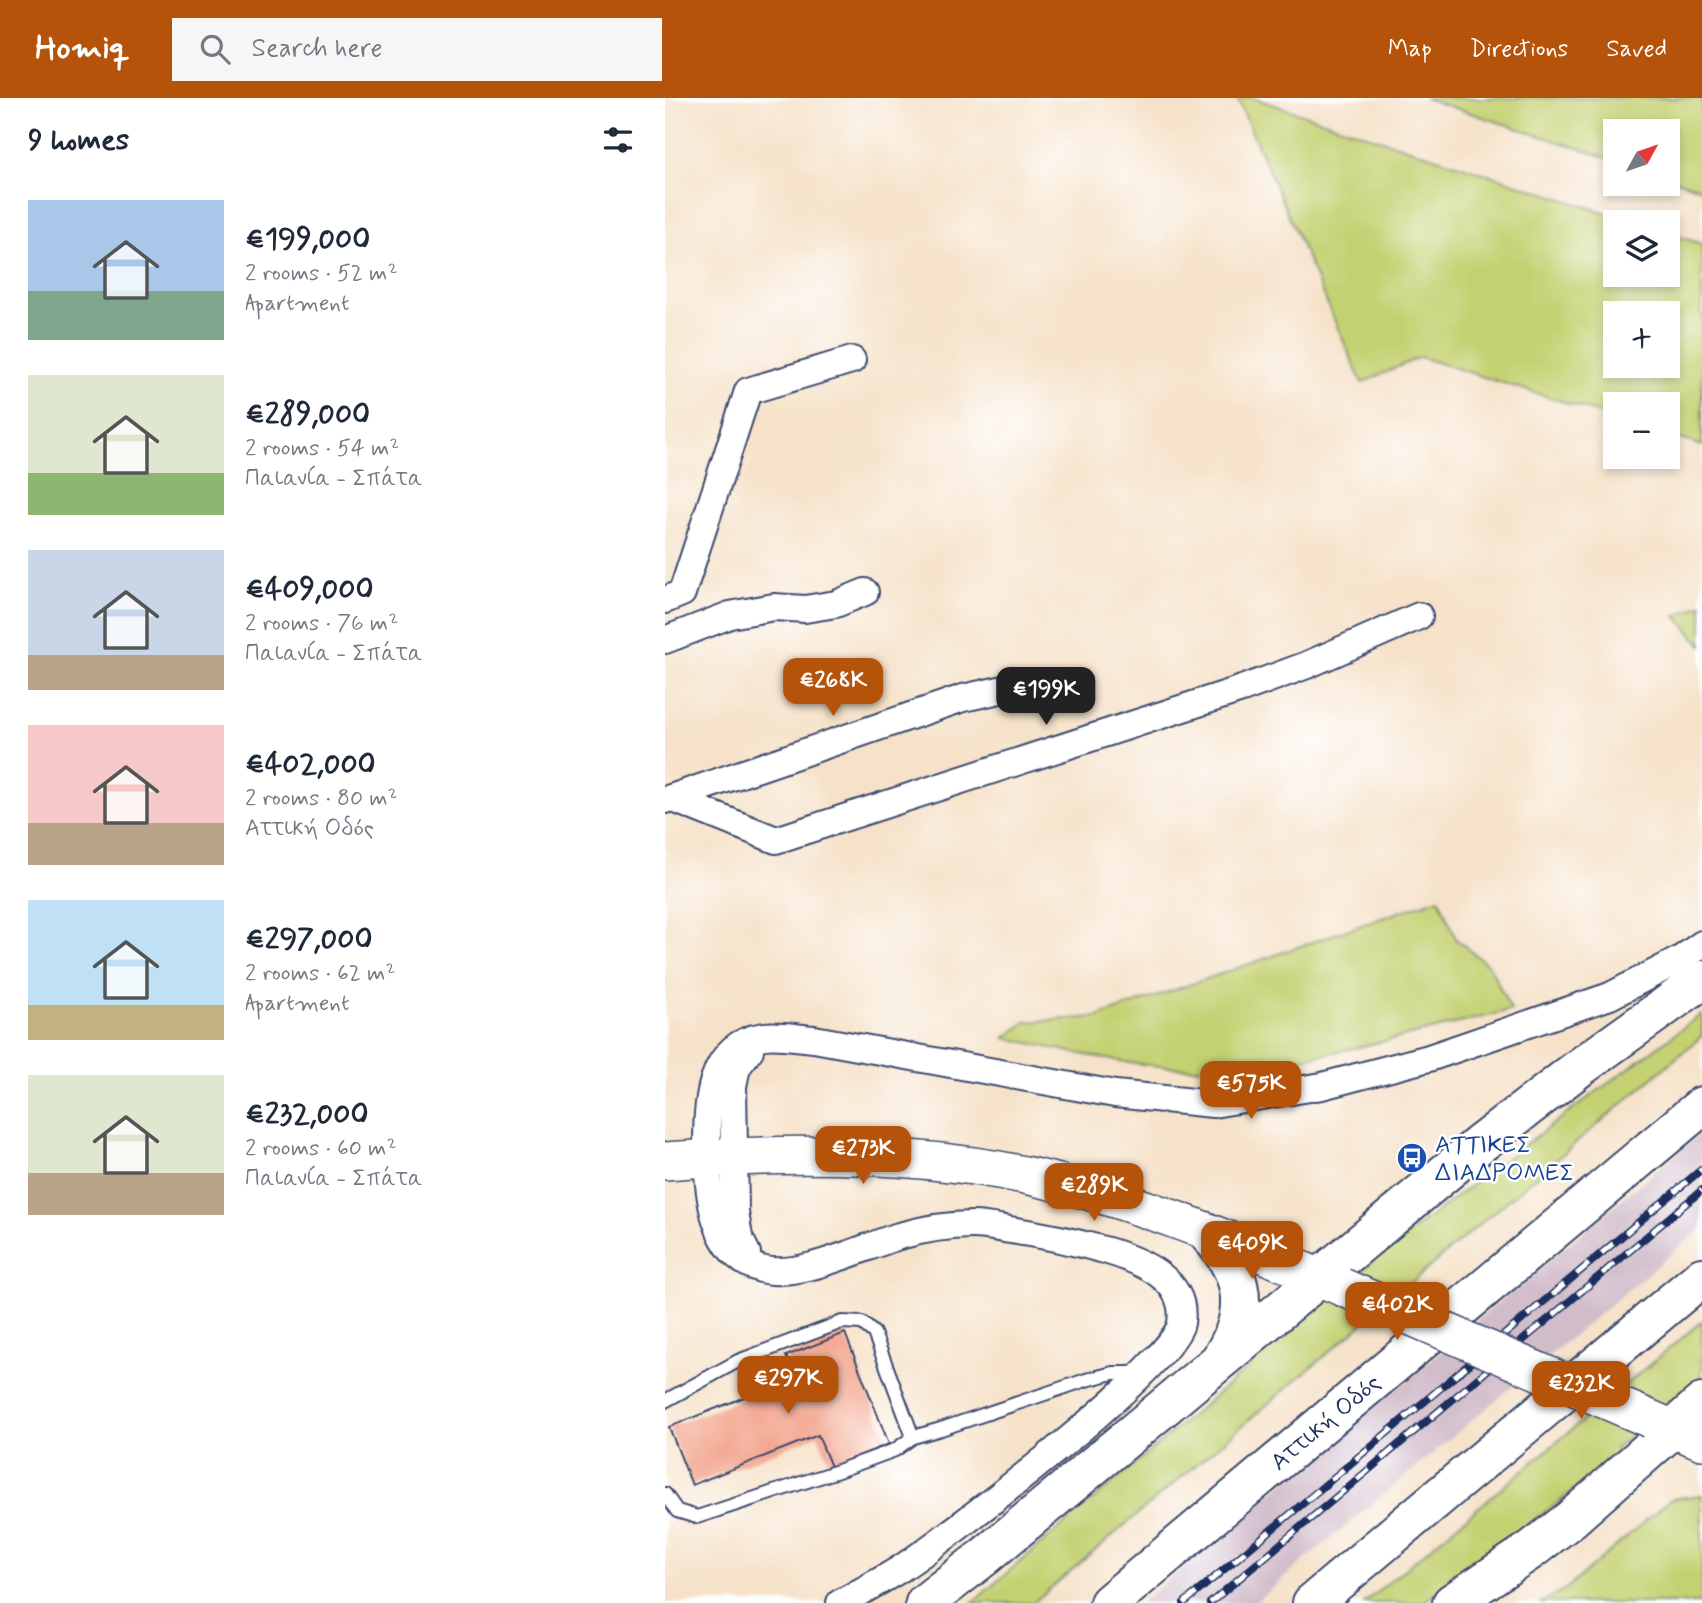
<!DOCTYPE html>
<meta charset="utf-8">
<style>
:root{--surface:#fff;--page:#f6f6f7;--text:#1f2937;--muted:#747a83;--accent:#b45309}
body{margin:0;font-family:Mynerve,sans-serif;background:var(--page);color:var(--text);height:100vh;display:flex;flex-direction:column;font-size:26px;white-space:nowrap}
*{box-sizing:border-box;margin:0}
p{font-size:23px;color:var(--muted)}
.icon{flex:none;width:38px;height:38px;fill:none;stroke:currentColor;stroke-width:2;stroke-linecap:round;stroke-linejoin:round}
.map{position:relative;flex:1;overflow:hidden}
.details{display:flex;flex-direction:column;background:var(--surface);width:665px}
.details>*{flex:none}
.needle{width:46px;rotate:50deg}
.tools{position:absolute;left:938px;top:21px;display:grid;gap:14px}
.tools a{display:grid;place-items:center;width:77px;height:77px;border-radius:0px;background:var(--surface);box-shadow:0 4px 10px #0003;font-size:35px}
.price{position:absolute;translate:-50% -60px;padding:0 16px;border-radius:14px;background:var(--accent);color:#fff;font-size:23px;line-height:46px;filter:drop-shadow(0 2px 4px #0008)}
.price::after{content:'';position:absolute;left:50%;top:42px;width:21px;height:16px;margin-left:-10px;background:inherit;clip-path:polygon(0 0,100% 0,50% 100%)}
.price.on{background:#222;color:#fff}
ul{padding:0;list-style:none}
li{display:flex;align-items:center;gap:21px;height:175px;padding:0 28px}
li span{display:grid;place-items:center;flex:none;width:196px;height:140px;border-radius:0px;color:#555}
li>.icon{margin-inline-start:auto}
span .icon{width:84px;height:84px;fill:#fffc;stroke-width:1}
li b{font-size:30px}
h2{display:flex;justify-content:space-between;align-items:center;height:84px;padding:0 28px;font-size:30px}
header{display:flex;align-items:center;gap:42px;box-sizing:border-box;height:98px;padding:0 35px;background:var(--accent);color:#fff}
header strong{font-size:33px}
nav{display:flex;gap:38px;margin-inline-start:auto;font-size:24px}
.search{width:490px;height:63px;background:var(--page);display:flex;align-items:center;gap:18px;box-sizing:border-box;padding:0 24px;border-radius:0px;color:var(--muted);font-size:26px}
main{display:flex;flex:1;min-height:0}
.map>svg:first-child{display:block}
.industrial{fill:#d1bdca}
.green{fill:#c4d172;stroke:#708068;stroke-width:2;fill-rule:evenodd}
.building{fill:#f29e84}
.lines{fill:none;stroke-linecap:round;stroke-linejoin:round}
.lane-casing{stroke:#3c4a6e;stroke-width:16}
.street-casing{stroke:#3c4a6e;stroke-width:30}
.secondary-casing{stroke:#3c4a6e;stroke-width:40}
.highway-casing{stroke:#3c4a6e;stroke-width:42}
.lane{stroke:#fff;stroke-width:12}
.street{stroke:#fff;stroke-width:26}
.secondary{stroke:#fff;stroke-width:37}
.highway{stroke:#fff;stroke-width:38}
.rail-casing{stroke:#1b2f5e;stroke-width:8}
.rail{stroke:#fff;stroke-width:5;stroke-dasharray:16;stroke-linecap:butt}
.secondary-bridge-casing{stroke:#3c4a6e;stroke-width:40;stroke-linecap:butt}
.secondary-bridge{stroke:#fff;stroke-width:37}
.labels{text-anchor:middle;stroke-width:5;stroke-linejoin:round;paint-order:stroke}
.transit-label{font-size:24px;fill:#164399;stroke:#fff;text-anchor:start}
.street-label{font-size:24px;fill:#1b2f5e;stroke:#fff}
</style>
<header>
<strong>Homiq</strong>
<div class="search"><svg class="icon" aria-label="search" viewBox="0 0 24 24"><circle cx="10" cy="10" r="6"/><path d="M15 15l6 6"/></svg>Search here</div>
<nav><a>Map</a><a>Directions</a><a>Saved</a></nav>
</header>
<main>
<section class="details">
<h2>9 homes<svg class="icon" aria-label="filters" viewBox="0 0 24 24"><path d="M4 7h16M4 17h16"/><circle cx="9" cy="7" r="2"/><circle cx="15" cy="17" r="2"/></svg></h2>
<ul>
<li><span style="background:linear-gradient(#a9c7e8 65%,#7fa58c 0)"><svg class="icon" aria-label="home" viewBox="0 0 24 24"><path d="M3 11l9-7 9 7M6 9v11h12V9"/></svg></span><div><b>€199,000</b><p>2 rooms · 52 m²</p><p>Apartment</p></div></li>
<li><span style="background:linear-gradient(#dfe7d0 70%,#8fb573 0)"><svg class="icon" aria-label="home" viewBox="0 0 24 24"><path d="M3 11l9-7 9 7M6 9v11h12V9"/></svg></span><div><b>€289,000</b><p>2 rooms · 54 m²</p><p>Παιανία - Σπάτα</p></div></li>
<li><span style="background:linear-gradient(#c9d6e8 75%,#b9a48a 0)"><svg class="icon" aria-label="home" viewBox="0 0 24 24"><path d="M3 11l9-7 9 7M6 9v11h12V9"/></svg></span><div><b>€409,000</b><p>2 rooms · 76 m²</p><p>Παιανία - Σπάτα</p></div></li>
<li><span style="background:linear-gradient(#f6c9c9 70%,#b9a48a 0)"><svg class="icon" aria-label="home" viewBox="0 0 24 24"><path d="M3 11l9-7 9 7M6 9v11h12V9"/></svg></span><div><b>€402,000</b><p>2 rooms · 80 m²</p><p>Αττική Οδός</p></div></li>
<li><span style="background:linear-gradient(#bfe0f5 75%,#c2b280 0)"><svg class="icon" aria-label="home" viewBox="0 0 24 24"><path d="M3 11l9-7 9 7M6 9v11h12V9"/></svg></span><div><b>€297,000</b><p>2 rooms · 62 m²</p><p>Apartment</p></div></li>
<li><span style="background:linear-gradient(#dfe7d0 70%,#b9a48a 0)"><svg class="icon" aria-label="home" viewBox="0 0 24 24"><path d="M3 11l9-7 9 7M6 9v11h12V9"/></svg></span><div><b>€232,000</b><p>2 rooms · 60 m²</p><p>Παιανία - Σπάτα</p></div></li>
</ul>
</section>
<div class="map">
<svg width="1037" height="1505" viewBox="0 0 1037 1505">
<rect width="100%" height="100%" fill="#fff"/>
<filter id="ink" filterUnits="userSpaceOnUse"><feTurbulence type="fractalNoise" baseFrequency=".0143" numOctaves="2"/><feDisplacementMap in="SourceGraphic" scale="14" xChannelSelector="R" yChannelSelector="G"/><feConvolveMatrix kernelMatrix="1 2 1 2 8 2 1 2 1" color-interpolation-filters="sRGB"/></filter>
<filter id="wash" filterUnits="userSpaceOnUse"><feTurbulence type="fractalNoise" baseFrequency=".00686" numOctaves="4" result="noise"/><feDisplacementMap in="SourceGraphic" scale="28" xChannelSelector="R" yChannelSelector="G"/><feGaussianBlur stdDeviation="1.57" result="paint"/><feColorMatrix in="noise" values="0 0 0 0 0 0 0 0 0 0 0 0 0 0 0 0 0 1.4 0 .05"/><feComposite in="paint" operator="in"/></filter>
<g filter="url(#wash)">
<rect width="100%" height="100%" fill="#f6e2c9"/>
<path class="industrial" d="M1037,1034V1130L781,1344L589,1505H475Z"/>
<g class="green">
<path d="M572,0H588L969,124H950V177H1003V135L1037,146V348L1003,337V306H950V320L755,259L697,285ZM1003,215V268H950V215Z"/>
<path d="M759,0H1037V91L1003,79V33H950V62Z"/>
<path d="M1037,506V547L1011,518Z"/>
<path d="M774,800L791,841L825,869L846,912C744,937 640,968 534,970C469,970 403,953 340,940L361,924L432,919Z"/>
<path d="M1037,916V938L368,1505H307L709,1162L838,1063Z"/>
<path d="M1037,1223V1290L1027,1299L1017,1294L950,1351L958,1356L757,1505H699Z"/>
<path d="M1037,1397V1505H876L902,1490L1006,1401Z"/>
</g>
<g id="blocks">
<path class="building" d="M180,1235L224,1346L166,1369L153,1337L27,1387L4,1329L130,1279L121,1258Z"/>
</g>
</g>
<g filter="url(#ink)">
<use href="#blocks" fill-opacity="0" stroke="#3c4a6e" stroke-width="2"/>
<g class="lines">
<g class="lane-casing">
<g id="lane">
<path d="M0,1303L73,1263L177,1224L197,1225L209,1235L248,1339"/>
<path d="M0,1396L12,1413L32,1419L170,1374L230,1352L248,1339L276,1331L421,1282L448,1275H472"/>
</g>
</g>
<g class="street-casing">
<g id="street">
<path d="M0,502L17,495L83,293L187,262"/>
<path d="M0,542L65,517L109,509L140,511L171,506L200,494"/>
<path d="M6,700L111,742L577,591L642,567L754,518"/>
<path d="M0,702L298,600L344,590"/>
<path d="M82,1155L74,1139L70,1114L68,988L72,969L85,952"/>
<path d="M175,1505C195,1494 216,1483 235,1471C281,1441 509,1267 516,1225C523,1182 476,1163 443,1153C411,1144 379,1137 345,1132C333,1130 320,1127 308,1127C283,1127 259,1131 234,1138C198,1149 132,1182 96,1171C48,1158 43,1096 42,1055C42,1010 41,946 99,938C115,936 133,940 149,941L450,996L548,1006L657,988L764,960L945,898L1016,861L1037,846"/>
</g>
</g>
<g class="secondary-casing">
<g id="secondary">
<path d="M0,1063C119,1054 252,1053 369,1079C475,1103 577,1147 677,1189"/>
<path d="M985,1321L1037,1343"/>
</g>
</g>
<g class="highway-casing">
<g id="highway">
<path d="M541,1134C579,1173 587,1213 556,1260"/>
<path d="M260,1505L319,1459L815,1046L914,970L1037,882"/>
<path id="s1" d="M444,1505L1037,1008"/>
<path d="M647,1505L1037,1179"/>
<path d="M787,1505L866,1452L906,1421L1037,1305"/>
</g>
</g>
<use href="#lane" class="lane"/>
<use href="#street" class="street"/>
<use href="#secondary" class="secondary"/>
<use href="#highway" class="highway"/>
<g class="rail-casing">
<g id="rail">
<path d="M519,1505L1037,1071"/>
<path d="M545,1505L1037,1092"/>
</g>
</g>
<use href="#rail" class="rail"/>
<g class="secondary-bridge-casing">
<path id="secondary-bridge" d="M677,1189L985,1321"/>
</g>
<use href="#secondary-bridge" class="secondary-bridge"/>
</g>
</g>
<defs>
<g id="bus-disc" transform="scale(1.575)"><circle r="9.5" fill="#1a4fb4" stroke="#fff"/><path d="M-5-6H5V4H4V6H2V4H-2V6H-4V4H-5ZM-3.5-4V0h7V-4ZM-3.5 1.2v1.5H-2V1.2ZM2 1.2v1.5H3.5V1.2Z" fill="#fff"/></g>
</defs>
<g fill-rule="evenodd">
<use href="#bus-disc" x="747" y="1060"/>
</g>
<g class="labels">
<g class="transit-label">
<text x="770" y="1054">ΑΤΤΙΚΕΣ<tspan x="770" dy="28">ΔΙΑΔΡΟΜΕΣ</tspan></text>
</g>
<g class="street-label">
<text dy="8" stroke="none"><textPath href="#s1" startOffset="282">Αττική Οδός</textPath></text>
</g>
</g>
</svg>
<div class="tools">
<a><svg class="needle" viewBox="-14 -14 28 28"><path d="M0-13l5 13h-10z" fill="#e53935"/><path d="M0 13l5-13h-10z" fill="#747a83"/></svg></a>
<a><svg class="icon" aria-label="layers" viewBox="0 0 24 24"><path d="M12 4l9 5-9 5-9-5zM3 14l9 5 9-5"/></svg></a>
<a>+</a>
<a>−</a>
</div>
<b class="price" style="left:168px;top:620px">€268K</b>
<b class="price on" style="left:381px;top:629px">€199K</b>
<b class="price" style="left:586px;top:1023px">€575K</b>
<b class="price" style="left:198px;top:1088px">€273K</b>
<b class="price" style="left:429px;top:1125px">€289K</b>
<b class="price" style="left:587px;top:1183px">€409K</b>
<b class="price" style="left:732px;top:1244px">€402K</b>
<b class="price" style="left:123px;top:1318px">€297K</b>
<b class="price" style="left:916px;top:1323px">€232K</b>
</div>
</main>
